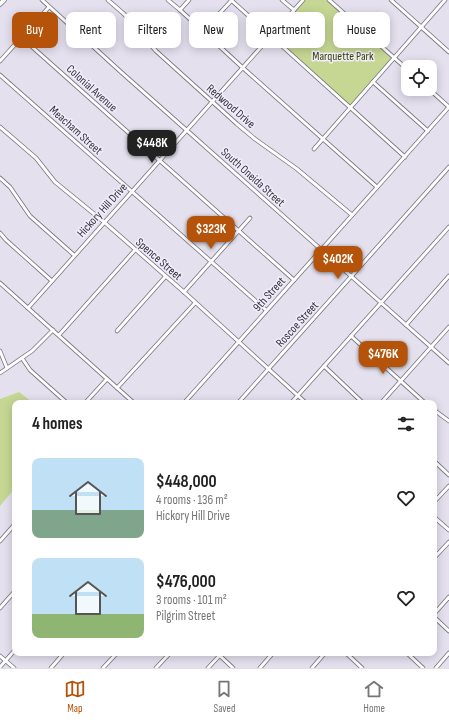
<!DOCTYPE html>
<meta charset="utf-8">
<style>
:root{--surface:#fff;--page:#f2f2f2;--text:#222;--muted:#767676;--line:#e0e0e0;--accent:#b45309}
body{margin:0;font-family:"Sofia Sans Condensed",sans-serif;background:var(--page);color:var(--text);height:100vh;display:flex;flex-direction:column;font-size:15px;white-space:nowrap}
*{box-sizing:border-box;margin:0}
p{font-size:13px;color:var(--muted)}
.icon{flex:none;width:22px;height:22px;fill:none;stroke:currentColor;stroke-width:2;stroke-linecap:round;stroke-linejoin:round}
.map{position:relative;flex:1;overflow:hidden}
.side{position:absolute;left:12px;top:400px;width:425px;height:256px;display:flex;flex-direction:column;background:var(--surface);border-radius:8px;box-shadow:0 2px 10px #0003}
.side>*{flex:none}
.guide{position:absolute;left:12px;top:12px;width:425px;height:36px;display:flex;gap:8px}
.fabs{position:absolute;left:401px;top:60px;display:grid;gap:8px}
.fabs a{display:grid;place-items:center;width:36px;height:36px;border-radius:8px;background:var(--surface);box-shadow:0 2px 10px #0003;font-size:20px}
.price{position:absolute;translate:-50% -34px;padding:0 9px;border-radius:8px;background:var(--accent);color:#fff;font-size:13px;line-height:26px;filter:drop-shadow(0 1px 2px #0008)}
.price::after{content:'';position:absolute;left:50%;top:24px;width:12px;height:9px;margin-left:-6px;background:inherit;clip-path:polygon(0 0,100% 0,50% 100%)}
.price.active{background:#222;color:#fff}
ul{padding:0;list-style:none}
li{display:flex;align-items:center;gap:12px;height:100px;padding:0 20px}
li span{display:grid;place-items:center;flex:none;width:112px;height:80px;border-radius:8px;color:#555}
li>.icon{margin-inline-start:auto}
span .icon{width:48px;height:48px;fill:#fffc;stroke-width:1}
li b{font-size:17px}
h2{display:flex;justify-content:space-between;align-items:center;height:48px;padding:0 20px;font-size:17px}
.chip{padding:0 14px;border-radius:8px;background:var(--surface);box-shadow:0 2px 10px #0003;font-size:14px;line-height:36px}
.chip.active{background:var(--accent);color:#fff}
.tabs{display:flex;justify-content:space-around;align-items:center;height:56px;border-top:1px solid var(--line);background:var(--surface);font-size:11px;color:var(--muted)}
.tabs a{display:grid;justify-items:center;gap:2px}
.tabs .active{color:var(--accent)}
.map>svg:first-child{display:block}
.green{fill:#c6d793}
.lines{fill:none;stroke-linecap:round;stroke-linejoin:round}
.minor-casing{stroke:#75727e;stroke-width:4.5}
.major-casing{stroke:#75727e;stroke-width:5.5}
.minor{stroke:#fff;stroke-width:3}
.major{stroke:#fff;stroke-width:4}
.labels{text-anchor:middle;stroke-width:3;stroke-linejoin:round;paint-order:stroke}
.park-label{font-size:12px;fill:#374300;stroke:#f2edfc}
.street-label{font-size:12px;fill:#333237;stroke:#f2edfc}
</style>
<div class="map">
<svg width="449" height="668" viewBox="0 0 449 668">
<rect width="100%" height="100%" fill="#e4e0ee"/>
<g class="green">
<path d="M303,0H329L394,58L350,107L271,35Z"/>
<path d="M19,392L33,403H15V488L0,506V399Z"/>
</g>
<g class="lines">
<g class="minor-casing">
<g id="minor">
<path d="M42,0L121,72L449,363"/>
<path d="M108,0L124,14L156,51L237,124L255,139L297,169L352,215"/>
<path d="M168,0L180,10L243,68L377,187"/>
<path d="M231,0L405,157"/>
<path d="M282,0L294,10"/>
<path d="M329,0L408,70"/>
<path d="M391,0L449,52"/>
<path d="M180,10L189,0"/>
<path d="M203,31L232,0"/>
<path d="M21,37L294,280"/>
<path d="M0,61L49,7"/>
<path d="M0,75L266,310"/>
<path d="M373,82L428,131"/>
<path d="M429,89L449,107"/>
<path d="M0,127L36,158L55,182L104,222L184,292L306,403"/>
<path d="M314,149L445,0"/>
<path d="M0,178L10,187L30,216L74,255"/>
<path d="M0,233L6,240L52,281"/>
<path d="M0,283L134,403"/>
<path d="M184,292L250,218"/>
<path d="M28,308L303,0"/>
<path d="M406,325L449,276"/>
<path d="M117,331L165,277"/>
<path d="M59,335L135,250"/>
<path d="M351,336L425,403"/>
<path d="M0,351L7,368"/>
<path d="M22,358L30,370L67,403"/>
<path d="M324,366L363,403"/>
<path d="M0,373L32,351L53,330"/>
<path d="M117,388L195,303"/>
<path d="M85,403L107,379"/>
<path d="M184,403L449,107"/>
<path d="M238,403L449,167"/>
<path d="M291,403L449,227"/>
<path d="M381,403L449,327"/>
<path d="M434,410L449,421"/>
<path d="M434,461L449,475"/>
<path d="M434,502L449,486"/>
<path d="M434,517L449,530"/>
<path d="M0,541L15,524"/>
<path d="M434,558L449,542"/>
<path d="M0,608L15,591"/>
<path d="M434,614L449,597"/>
<path d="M434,617L449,631"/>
<path d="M217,653L233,668"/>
<path d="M346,653L362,668"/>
<path d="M407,653L423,668"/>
<path d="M0,656L14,668"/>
<path d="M0,667L15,650"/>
<path d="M51,668L64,653"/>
<path d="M103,668L117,653"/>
<path d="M156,668L170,653"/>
<path d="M208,668L222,653"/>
<path d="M260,668L273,653"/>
<path d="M312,668L325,653"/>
<path d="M436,668L449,653"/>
</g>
</g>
<g class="major-casing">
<path id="major" d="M0,4L4,0"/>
</g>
<use href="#minor" class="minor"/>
<use href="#major" class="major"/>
</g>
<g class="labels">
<g class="park-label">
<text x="343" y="60">Marquette Park</text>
</g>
<g class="street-label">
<text transform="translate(92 88) rotate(42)" y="4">Colonial Avenue</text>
<text transform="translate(231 106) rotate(41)" y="4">Redwood Drive</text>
<text transform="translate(76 130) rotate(42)" y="4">Meacham Street</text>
<text transform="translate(253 177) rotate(42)" y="4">South Oneida Street</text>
<text transform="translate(102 210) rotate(-48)" y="4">Hickory Hill Drive</text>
<text transform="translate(159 259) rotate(41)" y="4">Spence Street</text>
<text transform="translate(269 294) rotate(-48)" y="4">9th Street</text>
<text transform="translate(297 324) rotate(-48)" y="4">Roscoe Street</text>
</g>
</g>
</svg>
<div class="fabs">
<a><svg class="icon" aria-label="locate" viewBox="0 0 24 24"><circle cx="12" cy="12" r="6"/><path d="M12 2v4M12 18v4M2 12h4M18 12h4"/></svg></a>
</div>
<b class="price active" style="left:152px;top:164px">$448K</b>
<b class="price" style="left:211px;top:250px">$323K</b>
<b class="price" style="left:338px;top:280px">$402K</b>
<b class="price" style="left:383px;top:375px">$476K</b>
<div class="guide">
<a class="chip active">Buy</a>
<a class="chip">Rent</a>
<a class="chip">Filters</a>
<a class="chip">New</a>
<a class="chip">Apartment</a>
<a class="chip">House</a>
</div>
<section class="side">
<h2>4 homes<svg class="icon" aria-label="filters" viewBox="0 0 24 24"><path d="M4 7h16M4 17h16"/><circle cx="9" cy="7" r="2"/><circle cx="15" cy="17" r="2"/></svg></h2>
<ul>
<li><span style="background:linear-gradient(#bfe0f5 65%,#7fa58c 0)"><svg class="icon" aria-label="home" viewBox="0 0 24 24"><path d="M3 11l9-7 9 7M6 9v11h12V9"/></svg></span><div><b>$448,000</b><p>4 rooms · 136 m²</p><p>Hickory Hill Drive</p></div><svg class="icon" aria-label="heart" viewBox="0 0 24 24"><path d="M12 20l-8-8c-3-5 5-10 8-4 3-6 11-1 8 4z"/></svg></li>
<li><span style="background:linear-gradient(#bfe0f5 70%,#8fb573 0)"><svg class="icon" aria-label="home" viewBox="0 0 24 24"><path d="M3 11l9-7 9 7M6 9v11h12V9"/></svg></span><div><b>$476,000</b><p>3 rooms · 101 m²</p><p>Pilgrim Street</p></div><svg class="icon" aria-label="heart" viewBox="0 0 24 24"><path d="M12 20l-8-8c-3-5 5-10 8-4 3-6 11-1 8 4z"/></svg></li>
</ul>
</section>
</div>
<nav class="tabs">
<a class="active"><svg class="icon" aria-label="map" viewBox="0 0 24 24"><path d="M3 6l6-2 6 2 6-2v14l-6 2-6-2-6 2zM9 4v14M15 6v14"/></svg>Map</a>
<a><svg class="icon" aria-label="saved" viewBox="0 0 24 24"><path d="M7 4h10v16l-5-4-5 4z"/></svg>Saved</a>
<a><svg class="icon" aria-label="home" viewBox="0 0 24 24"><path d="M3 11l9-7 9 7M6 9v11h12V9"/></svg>Home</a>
</nav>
